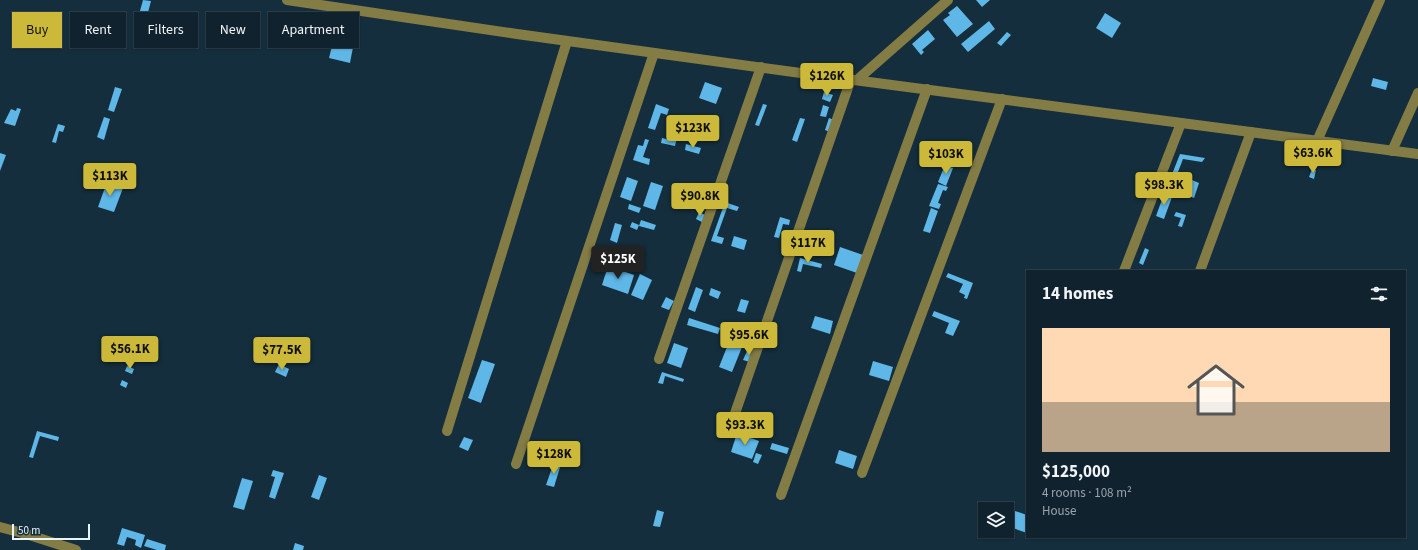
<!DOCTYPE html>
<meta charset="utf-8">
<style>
:root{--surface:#0f222e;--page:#182a36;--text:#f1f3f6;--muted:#9ba4aa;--line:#2f3f4a;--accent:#ccb939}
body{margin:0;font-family:"Source Sans 3",sans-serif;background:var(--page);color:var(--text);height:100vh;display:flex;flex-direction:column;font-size:15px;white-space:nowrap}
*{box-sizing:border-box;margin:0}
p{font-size:13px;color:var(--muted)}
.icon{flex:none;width:22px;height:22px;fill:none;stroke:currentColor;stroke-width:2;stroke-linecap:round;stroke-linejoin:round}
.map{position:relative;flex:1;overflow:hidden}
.drawer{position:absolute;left:1026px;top:270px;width:380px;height:268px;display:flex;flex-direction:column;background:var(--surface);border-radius:0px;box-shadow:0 1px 3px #0004,0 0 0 1px var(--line)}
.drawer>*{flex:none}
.guide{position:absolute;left:12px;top:12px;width:380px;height:36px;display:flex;gap:8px}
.controls{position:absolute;left:978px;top:502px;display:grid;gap:8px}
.controls a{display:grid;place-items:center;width:36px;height:36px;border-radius:0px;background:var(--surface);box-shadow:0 1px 3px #0004,0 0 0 1px var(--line);font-size:20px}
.scale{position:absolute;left:12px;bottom:10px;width:78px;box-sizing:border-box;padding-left:4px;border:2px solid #e9f5fd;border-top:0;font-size:11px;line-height:14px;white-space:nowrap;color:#e9f5fd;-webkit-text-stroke:3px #142e3d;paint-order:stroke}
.price{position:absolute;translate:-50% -34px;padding:0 9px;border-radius:4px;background:var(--accent);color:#111;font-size:13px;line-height:26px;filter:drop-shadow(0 1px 2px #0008)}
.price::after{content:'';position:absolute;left:50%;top:24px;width:12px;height:9px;margin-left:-6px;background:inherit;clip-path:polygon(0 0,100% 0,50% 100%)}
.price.current{background:#222;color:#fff}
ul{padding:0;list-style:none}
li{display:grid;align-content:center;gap:8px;height:212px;padding:0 16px}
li+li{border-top:1px solid var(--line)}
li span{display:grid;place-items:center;height:124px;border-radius:0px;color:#555}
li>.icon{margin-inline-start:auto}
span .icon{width:72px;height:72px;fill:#fffc;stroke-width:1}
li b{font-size:17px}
h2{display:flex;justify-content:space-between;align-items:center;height:48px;padding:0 16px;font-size:17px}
.chip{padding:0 14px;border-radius:0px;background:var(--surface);box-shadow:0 1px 3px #0004,0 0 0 1px var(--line);font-size:14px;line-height:36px}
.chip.current{background:var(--accent);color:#111}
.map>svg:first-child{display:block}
.building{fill:#5fb7e7}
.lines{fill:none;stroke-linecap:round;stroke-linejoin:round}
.minor{stroke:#847c45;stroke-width:10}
</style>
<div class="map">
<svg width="1418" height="550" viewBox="0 0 1418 550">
<rect width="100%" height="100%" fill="#142e3d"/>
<g class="building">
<path d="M143,0L151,1L146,20L138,18Z"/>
<path d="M976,0H990L982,7Z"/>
<path d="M957,6L973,24L957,37L943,20L950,15L948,13Z"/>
<path d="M1105,13L1121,23L1112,38L1096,28Z"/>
<path d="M989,21L995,29L968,52L961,44Z"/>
<path d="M928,30L935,39L922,50L924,52L921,55L912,44Z"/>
<path d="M1007,32L1011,35L1001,46L997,43Z"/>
<path d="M334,38L354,42L350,63L329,58Z"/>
<path d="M1373,78L1388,82L1386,90L1371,86Z"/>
<path d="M705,82L722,88L716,104L699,98Z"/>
<path d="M115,87L122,89L114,112L108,110Z"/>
<path d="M824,92L833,95L830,102L822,99Z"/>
<path d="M656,104L669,109L667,115L661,113L655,130L648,128Z"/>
<path d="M763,104L767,105L759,126L755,125Z"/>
<path d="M823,105L829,107L826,117L820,116Z"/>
<path d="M17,108L21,109L15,126L4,123L11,109L16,111Z"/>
<path d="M104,117L110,119L104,140L97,137Z"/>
<path d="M800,118L805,119L797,142L792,140Z"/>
<path d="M829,118L834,120L830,132L825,130Z"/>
<path d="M58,124L65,126L63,132L59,131L56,143L52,142Z"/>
<path d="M673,128L679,129L675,146L661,143L662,138L670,140Z"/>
<path d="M645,139L649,140L643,157L650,159L649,165L633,160L638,145L643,146Z"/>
<path d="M686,144L701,148L699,154L685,150Z"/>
<path d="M0,153L6,155L0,171Z"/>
<path d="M1180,154L1205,158L1202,162L1183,159L1173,185L1177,186L1174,195L1165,192Z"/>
<path d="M945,165L953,168L946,186L938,182Z"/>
<path d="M1312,169L1316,170L1314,179L1309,177Z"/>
<path d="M627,177L638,181L631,201L620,197Z"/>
<path d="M1192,180L1199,183L1194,198L1187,195Z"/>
<path d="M107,182L123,188L114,212L98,207Z"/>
<path d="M651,182L663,186L655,210L643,206Z"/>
<path d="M938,184L948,187L946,191L943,190L938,203L941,204L939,209L929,206Z"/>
<path d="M679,190L685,193L680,207L674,204Z"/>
<path d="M1164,194L1172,197L1164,219L1156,216Z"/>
<path d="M725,202L739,207L737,211L727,208L717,236L724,238L722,244L711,241Z"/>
<path d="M629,204L641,208L639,213L628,209Z"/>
<path d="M931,208L938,211L930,233L923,231Z"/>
<path d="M699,212L705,215L702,222L696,219Z"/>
<path d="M1176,212L1186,215L1182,227L1178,226L1181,218L1174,216Z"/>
<path d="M780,217L790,220L789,225L783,224L779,238L774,237Z"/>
<path d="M641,220L656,225L654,230L639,226Z"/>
<path d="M632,222L639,225L637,230L630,227Z"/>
<path d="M615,223L622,225L617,243L610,240Z"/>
<path d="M734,236L747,240L744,250L731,246Z"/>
<path d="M840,247L863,255L857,273L834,265Z"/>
<path d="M1145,248L1149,250L1143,265L1139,263Z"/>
<path d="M800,258L822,264L821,268L803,264L801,272L797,271Z"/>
<path d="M608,266L634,275L628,294L602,285Z"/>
<path d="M948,273L973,283L967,299L964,298L965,295L959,292L963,284L946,277Z"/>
<path d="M640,274L652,280L643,300L631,295Z"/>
<path d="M696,287L703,290L695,312L688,309Z"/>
<path d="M711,288L721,292L718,299L709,295Z"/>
<path d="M666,297L674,301L669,310L661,307Z"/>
<path d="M741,299L749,301L745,313L737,311Z"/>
<path d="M934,311L960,321L953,336L945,333L949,323L932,316Z"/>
<path d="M815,316L833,321L830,334L811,328Z"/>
<path d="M689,318L720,328L718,334L687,325Z"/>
<path d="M729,342L742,347L732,372L719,367Z"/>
<path d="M674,343L688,348L681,368L667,363Z"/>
<path d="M748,349L754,351L750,362L743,360Z"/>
<path d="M482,360L495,364L481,403L468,398Z"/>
<path d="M873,361L893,367L889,381L869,375Z"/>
<path d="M279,364L289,369L286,377L275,372Z"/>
<path d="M127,366L134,369L132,374L125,371Z"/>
<path d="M662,372L684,379L683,382L665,376L663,384L658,383Z"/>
<path d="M122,380L128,383L126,388L120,385Z"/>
<path d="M37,431L59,437L58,441L40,436L33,458L29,457Z"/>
<path d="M737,433L759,441L752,459L731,452Z"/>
<path d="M464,437L473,440L468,451L459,447Z"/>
<path d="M772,443L789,448L787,454L770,449Z"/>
<path d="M839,450L857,456L853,469L835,463Z"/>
<path d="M756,453L762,455L758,464L753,462Z"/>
<path d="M554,462L561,464L554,487L546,485Z"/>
<path d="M273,470L284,473L275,499L269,497L275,477L271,476Z"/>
<path d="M319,475L327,478L319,500L311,497Z"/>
<path d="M242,478L253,481L244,510L233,507Z"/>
<path d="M657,510L664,512L660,527L653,526Z"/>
<path d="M1012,510L1027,515V533L1007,526Z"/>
<path d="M122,528L145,535L141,548L135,545L136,540L127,537L124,546L117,544Z"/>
<path d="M147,539L166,545L165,550H157L144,546Z"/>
<path d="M295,543L304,546L303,550H293Z"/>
</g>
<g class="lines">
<g class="minor">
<path d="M287,0L517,34L808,74L1418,154"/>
<path d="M857,80L948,0"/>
<path d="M1317,141L1380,0"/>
<path d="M1392,151L1418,93"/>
<path d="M1124,271L1181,123"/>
<path d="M1200,271L1251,132"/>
<path d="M659,359L761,67"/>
<path d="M732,422L851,79"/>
<path d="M447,431L567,41"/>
<path d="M516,464L654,53"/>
<path d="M862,473L1002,99"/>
<path d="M781,495L927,89"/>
<path d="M0,527L26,534L76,550"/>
</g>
</g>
</svg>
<div class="controls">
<a><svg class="icon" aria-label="layers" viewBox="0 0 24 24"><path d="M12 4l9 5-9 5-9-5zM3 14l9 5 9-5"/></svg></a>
</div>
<div class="scale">50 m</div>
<b class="price" style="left:827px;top:97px">$126K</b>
<b class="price" style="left:693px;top:149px">$123K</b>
<b class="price" style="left:1313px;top:174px">$63.6K</b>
<b class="price" style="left:946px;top:175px">$103K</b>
<b class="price" style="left:110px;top:197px">$113K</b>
<b class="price" style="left:1164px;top:206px">$98.3K</b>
<b class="price" style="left:700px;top:217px">$90.8K</b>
<b class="price" style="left:808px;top:264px">$117K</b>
<b class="price current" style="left:618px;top:280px">$125K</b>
<b class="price" style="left:749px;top:356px">$95.6K</b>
<b class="price" style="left:130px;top:370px">$56.1K</b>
<b class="price" style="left:282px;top:371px">$77.5K</b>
<b class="price" style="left:745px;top:446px">$93.3K</b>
<b class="price" style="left:554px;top:475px">$128K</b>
<div class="guide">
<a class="chip current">Buy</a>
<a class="chip">Rent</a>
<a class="chip">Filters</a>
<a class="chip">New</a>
<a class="chip">Apartment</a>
</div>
<section class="drawer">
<h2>14 homes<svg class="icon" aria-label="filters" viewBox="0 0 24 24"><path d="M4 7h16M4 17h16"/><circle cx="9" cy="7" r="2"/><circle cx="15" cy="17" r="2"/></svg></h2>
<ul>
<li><span style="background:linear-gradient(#ffd9b3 60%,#b9a48a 0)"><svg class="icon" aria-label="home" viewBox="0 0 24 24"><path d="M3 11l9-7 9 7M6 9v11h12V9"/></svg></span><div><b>$125,000</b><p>4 rooms · 108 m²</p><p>House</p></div></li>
</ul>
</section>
</div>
